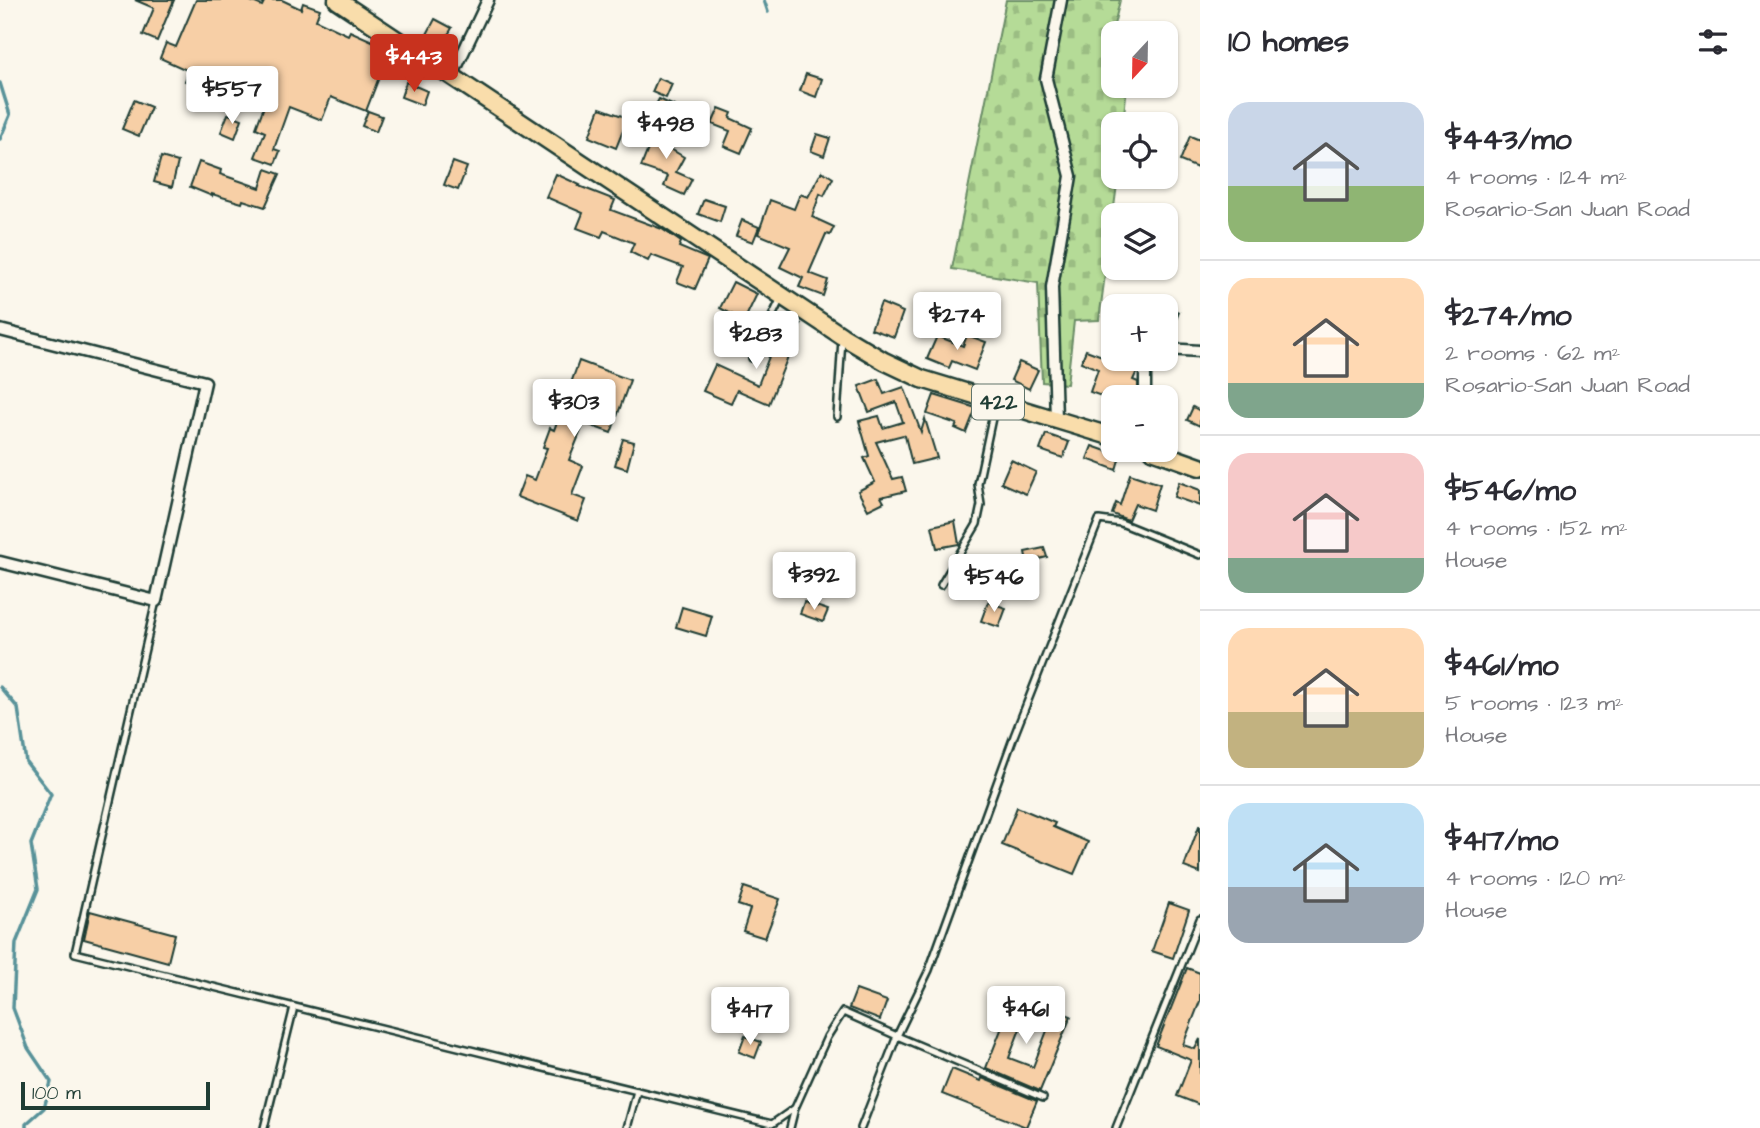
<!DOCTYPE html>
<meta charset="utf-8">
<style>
:root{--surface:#fff;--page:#f2f2f3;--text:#2b2b33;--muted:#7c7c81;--line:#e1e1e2;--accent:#c8321e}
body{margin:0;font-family:"Architects Daughter",sans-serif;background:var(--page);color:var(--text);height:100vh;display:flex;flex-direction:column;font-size:26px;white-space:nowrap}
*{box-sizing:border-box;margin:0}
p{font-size:23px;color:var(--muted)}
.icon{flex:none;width:38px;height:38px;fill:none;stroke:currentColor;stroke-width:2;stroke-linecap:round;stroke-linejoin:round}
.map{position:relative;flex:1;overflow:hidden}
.drawer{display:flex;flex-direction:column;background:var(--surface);width:560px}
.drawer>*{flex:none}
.needle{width:46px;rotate:202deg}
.fabs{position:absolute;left:1101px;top:21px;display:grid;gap:14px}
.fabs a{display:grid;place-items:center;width:77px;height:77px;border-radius:14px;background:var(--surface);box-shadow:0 2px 5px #0004;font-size:35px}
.scale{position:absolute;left:21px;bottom:18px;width:189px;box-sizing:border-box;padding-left:7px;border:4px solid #1f3d34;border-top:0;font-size:19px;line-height:24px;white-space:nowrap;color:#1f3d34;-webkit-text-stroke:5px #fbf7ec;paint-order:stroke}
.price{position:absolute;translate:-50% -60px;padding:0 16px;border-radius:7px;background:#fff;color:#222;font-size:23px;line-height:46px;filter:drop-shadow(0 2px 4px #0008)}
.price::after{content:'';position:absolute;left:50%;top:42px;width:21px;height:16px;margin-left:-10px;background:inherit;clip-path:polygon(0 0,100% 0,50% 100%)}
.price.on{background:var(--accent);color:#fff}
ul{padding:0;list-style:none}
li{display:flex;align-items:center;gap:21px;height:175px;padding:0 28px}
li+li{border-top:2px solid var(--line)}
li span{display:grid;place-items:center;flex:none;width:196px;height:140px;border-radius:21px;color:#555}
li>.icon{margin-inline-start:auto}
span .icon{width:84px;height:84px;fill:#fffc;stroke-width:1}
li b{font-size:30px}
h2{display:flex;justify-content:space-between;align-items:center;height:84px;padding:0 28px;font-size:30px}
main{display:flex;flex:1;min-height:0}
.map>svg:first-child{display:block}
.cemetery{fill:url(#cemetery-stones);stroke:#6a8c66;stroke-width:2}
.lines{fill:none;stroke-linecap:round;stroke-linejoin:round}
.stream{stroke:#589299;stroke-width:3.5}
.building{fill:#f7cfa6;stroke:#1f3d34;stroke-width:2}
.lane-casing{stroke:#1f3d34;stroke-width:10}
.street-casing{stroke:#1f3d34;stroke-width:15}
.primary-casing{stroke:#1f3d34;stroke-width:21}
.lane{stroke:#fbf7ec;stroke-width:5}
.street{stroke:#fbf7ec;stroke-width:10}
.primary{stroke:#f9ddab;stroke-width:16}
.labels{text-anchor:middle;stroke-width:5;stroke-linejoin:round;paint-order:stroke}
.shield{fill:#fbf7ec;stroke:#61756b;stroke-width:2}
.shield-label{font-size:21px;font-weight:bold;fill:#1f3d34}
</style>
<main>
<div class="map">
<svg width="1200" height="1128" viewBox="0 0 1200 1128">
<defs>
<pattern id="cemetery-stones" width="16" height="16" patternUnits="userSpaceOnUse" patternTransform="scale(1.75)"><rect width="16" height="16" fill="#b5db97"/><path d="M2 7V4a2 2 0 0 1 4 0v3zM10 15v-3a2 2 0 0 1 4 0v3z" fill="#9bbd83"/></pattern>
</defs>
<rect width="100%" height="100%" fill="#fbf7ec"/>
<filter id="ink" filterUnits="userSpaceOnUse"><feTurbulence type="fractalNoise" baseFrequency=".0143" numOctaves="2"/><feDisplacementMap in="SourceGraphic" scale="14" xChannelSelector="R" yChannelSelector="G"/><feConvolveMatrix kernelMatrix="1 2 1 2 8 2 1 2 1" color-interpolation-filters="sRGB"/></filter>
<g filter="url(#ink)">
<path class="cemetery" d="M1006,0H1120L1105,63L1113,65V86H1127L1123,124H1113V177H1118L1099,320L1074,321L1067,384L1042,382L1038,283L952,269Z"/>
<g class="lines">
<g class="stream">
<path d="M764,0L768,12"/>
<path d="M0,83L10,115L0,139"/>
<path d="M0,687L18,708L26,762L51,794L31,844L38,889L16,943L13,1008L28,1048L51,1082L44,1108L26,1124V1128"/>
</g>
</g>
<g class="building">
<path d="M135,0H174L157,41L143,35L154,8Z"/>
<path d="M196,0H248L262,6L265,0H282L301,9L303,3L320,9L316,20L348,35L350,31L397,52L390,66L387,65L378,80L366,111L331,97L322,120L289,107L274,149L280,151L275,164L255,157L265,132L256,128L267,98L240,86L234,100L185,81L189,71L160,58L166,43L176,47Z"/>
<path d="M435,19L452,28L441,47L425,38Z"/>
<path d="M806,74L822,79L816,97L800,91Z"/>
<path d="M658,78L672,84L666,98L652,92Z"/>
<path d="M406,82L427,91L422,105L401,97Z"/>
<path d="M659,99L674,106L669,115L654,108Z"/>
<path d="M134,100L151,107L139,136L122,129Z"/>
<path d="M600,108L628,118L616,148L589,137Z"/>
<path d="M719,108L732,113L730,118L752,128L741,153L724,146L730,131L712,124Z"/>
<path d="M368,111L382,116L376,132L362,126Z"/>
<path d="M228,114L242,119L235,138L221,132Z"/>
<path d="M658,124L671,129L664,145L684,157L676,172L692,179L684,195L664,186L668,176L641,167Z"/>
<path d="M817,134L830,138L824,156L811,151Z"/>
<path d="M1190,136L1200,140V169L1180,161Z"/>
<path d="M161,157L178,162L172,187L154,182Z"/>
<path d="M199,162L221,170L220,174L260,188L266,169L280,174L265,207L243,200L242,203L212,194V196L190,187Z"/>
<path d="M453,162L467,167L458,190L444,185Z"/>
<path d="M822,171L833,178L824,196L820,194L812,217L834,227L830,235L826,234L809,273L828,280L823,296L799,287L803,278L780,267L790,247L758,234L770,200L794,209L800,194L808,197Z"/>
<path d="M556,174L580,185L579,186L615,200L611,210L662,229L681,242L679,247L708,259L695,289L677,282L683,267L651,255L648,261L630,252L634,243L604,231L601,237L577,228L583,213L546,197Z"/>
<path d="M704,199L725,206L720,222L698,214Z"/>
<path d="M742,220L759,227L753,242L736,236Z"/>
<path d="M733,282L757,294L744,321L720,308Z"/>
<path d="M881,303L903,312L894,337L871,329Z"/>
<path d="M1166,307L1179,312L1167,342H1166Z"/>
<path d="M784,318L801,324L769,404L737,390L731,403L703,391L715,365L758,385Z"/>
<path d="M967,335L986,342L975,370L952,361L949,368L927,359L937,336L963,346Z"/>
<path d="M1086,350L1118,362L1119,359H1130L1138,362V369L1133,380L1138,382V397H1113V400L1090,392L1098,369L1081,362Z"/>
<path d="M579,361L630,380L611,433L584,423L569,460L583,466L572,495L586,500L578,521L517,497L525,476L535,480L547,448L543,447L550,428L554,430Z"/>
<path d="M1019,362L1038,370L1029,389L1011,380Z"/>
<path d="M878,379L884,394L904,387L921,432L925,419L937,458L912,464L905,436L903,435L876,442L893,479L902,477L906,491L881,497L884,502L868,510L858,491L875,482L864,458L869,456L859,421L879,416L883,428L903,422L896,402L869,412L859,386Z"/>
<path d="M934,395L976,408L966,433L955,428L957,424L927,414Z"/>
<path d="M1193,407L1200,411V426L1187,420Z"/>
<path d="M1046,434L1069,442L1063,458L1040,450Z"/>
<path d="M623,439L634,442L627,469L615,465Z"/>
<path d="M1092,446L1120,456L1116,470L1087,459Z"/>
<path d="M1011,460L1036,472L1026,494L1001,483Z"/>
<path d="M1130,474L1160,484L1152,510L1135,504L1128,520L1112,514L1116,503L1120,505Z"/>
<path d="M1179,482L1200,490V506L1174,497Z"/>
<path d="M955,521L959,544L937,548L932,526Z"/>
<path d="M1044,548L1047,557L1027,562L1025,552Z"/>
<path d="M804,602L828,610L823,622L800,614Z"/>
<path d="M988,602L1006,608L999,627L981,621Z"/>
<path d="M682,607L712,616L706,636L676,627Z"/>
<path d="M1017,807L1055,823L1053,827L1088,842L1074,874L1002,845Z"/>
<path d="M1199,826H1200V873L1184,867Z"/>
<path d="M744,887L780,899L765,938L743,931L750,909L738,905Z"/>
<path d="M1169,903L1189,910L1173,958L1152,951Z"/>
<path d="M90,911L175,934L168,962L84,939Z"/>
<path d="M1187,968L1200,973V1001L1183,1045L1195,1049L1200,1039V1105L1177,1096L1191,1060L1156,1046Z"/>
<path d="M856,990L887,1001L880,1020L849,1008Z"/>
<path d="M1015,994L1031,1000L1009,1058L1033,1067L1055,1010L1071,1016L1040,1091L986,1068Z"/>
<path d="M745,1036L761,1042L755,1058L739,1052Z"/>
<path d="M952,1069L981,1081L982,1078L1037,1101L1026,1127L942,1094Z"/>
</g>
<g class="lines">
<g class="lane-casing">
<g id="lane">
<path d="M752,358L781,298"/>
<path d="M837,417L842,339"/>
<path d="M941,585L977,524L981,505L978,484L995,404"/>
<path d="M156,601L75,953L772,1124L795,1108L827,1037L843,1012L897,1036L929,970L1014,736L1099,520L1121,523L1200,555"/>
<path d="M264,1128L294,1007"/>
<path d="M627,1128L637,1091"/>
<path d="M790,1128L795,1108"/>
<path d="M861,1128L897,1036L1043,1098"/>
<path d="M1116,1128L1200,919"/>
</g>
</g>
<g class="street-casing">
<g id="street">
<path d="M452,76L488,0"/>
<path d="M0,330L205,382L156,601L0,562"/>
<path d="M1166,349L1200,351"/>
<path d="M1145,397V359"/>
<path d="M1056,419L1052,287L1071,176L1046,79L1061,0"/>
</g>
</g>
<g class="primary-casing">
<g id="primary">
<path d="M337,0L842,336L884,361L922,379L1113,437"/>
<path d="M1152,450L1200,467"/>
</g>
</g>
<use href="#lane" class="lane"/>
<use href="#street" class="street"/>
<use href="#primary" class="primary"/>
</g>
</g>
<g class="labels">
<rect class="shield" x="972" y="384.5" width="52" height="35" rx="5"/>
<g class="shield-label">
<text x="998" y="409">422</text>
</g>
</g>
</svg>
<div class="fabs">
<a><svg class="needle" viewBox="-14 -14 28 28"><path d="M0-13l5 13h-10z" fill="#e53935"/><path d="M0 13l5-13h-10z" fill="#7c7c81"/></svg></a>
<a><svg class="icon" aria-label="locate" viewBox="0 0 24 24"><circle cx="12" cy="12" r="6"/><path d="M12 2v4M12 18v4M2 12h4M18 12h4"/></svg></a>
<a><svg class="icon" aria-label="layers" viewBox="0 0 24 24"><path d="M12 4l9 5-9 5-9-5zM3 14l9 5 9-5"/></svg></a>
<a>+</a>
<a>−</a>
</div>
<div class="scale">100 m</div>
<b class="price on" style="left:414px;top:94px">$443</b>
<b class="price" style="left:232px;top:126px">$557</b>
<b class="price" style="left:666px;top:161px">$498</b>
<b class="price" style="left:957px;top:352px">$274</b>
<b class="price" style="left:756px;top:371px">$283</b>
<b class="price" style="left:574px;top:439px">$303</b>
<b class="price" style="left:814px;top:612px">$392</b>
<b class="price" style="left:994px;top:614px">$546</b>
<b class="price" style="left:1026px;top:1046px">$461</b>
<b class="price" style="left:750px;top:1047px">$417</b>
</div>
<section class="drawer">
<h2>10 homes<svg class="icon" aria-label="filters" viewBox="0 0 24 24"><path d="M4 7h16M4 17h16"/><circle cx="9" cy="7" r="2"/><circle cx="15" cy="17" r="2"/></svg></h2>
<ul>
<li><span style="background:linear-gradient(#c9d6e8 60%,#8fb573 0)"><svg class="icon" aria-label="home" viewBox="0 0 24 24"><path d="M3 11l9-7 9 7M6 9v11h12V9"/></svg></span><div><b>$443/mo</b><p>4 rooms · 124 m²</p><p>Rosario-San Juan Road</p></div></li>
<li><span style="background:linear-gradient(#ffd9b3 75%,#7fa58c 0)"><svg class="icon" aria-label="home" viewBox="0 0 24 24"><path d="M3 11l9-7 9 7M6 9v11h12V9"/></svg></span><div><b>$274/mo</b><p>2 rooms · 62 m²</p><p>Rosario-San Juan Road</p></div></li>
<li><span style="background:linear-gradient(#f6c9c9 75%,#7fa58c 0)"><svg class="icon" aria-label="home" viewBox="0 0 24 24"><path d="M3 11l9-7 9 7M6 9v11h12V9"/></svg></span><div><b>$546/mo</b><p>4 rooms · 152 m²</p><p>House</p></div></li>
<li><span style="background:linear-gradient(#ffd9b3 60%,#c2b280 0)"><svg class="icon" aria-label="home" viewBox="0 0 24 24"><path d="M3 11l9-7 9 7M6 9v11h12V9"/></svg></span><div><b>$461/mo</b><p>5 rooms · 123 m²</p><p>House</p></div></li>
<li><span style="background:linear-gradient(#bfe0f5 60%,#9aa5b1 0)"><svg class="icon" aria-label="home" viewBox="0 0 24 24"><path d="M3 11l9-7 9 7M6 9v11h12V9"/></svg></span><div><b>$417/mo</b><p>4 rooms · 120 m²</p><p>House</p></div></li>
</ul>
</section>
</main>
